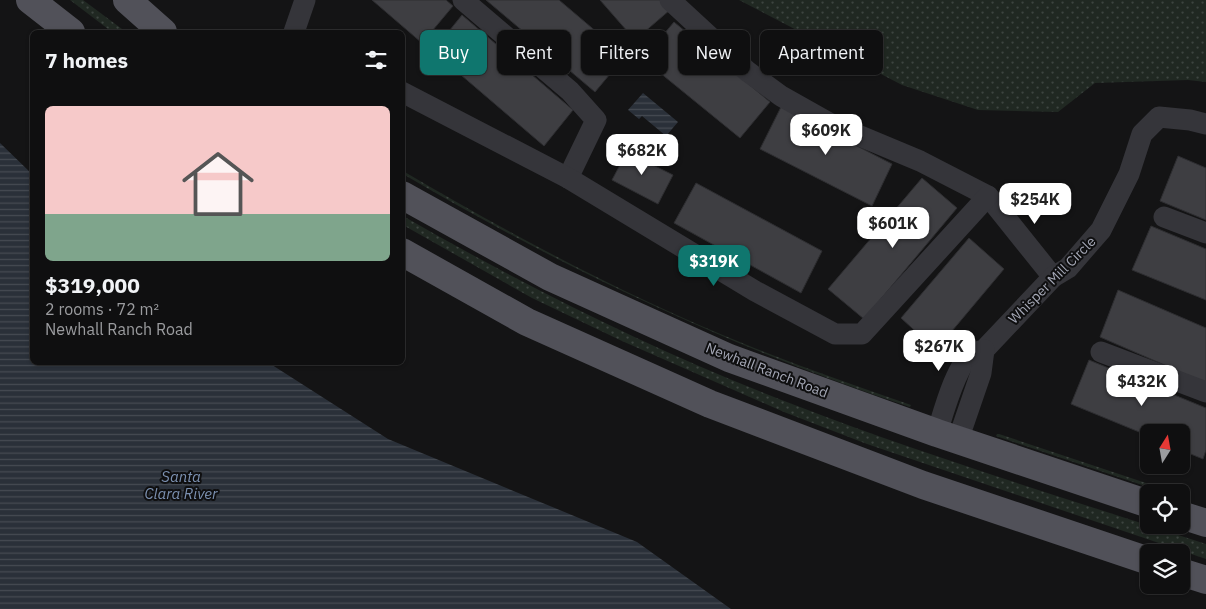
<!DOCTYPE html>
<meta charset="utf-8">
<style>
:root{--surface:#0f0f10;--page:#181819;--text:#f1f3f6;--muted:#9b9c9f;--line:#2f2f30;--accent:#0f766e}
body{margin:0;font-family:"IBM Plex Sans",sans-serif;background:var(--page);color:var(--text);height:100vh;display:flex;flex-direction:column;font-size:19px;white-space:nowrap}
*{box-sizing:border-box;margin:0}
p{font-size:16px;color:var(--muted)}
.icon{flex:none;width:28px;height:28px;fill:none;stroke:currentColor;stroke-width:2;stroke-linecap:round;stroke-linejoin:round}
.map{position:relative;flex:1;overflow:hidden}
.sheet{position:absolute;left:30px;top:30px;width:375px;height:335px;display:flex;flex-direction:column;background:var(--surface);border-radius:8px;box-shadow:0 1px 4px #0004,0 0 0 1px var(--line)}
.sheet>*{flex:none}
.top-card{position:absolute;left:420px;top:30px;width:475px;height:45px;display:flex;gap:10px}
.needle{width:32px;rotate:11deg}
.tools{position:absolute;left:1140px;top:424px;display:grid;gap:10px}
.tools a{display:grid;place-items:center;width:50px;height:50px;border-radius:8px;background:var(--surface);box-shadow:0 1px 4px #0004,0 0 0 1px var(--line);font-size:25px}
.price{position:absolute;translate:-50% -42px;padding:0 11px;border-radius:10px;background:#fff;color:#222;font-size:16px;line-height:32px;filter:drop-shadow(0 1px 2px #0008)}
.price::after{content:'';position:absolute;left:50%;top:30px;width:15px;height:11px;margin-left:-8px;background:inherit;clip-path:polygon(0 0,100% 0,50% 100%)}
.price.on{background:var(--accent);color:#fff}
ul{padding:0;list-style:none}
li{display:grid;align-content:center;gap:10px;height:265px;padding:0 15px}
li+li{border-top:1px solid var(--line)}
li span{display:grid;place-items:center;height:155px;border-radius:8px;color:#555}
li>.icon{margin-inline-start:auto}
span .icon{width:90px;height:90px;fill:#fffc;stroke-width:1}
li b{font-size:21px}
h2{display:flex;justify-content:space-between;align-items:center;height:60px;padding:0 15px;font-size:21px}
.chip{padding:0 18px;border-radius:8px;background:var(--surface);box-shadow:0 1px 4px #0004,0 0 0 1px var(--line);font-size:18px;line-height:45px}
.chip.on{background:var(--accent);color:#fff}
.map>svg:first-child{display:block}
.grass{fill:url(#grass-dots)}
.water{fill:url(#water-rules)}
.building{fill:#3e3e42;stroke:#2e2e31}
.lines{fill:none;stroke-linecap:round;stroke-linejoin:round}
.minor{stroke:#35353a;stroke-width:21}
.major{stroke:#515159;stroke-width:28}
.labels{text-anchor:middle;stroke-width:4;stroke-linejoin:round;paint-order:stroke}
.street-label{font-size:14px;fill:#a5a8b6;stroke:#0f0f10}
.water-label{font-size:15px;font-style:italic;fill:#7c91b1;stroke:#0f0f10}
</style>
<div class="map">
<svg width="1206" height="609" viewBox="0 0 1206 609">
<defs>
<pattern id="grass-dots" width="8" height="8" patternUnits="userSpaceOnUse" patternTransform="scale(1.25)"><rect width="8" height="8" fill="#202822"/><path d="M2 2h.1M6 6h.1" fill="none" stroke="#3d4440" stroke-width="1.8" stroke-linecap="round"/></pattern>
<pattern id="water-rules" width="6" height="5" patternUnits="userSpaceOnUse" patternTransform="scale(1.25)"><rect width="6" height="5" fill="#2a3039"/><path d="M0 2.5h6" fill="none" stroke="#464b53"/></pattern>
</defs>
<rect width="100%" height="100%" fill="#141415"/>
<g class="grass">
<path d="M70,0H83L126,32H112Z"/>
<path d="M739,0H1206V82L1188,80L1095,83L1058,112L978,110L902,85Z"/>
<path d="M403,171C513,236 628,297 747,345C801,367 856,386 911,405L910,407C730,347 566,270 403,174Z"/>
<path d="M403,216C530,289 663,355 800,407C933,458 1071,500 1206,544V559L867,444L784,412L622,341L532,298L403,225Z"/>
<path d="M997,434H999L1173,492H1163L996,436Z"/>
</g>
<g class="water">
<path d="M643,93L678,122L666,136L642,116L639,119L628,110Z"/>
<path d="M0,143L32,174V362L269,363L388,439L637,542L731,609H0Z"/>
</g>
<g class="building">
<path d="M372,0H446L453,6L422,43Z"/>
<path d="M486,0H559L625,56L595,92Z"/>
<path d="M600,0H663L671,9L635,40Z"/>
<path d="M462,15L573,110L544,146L433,51Z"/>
<path d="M674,22L770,102L740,138L643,59Z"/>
<path d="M781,107L892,164L872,206L760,149Z"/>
<path d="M630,146L648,155L645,161L673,175L658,204L612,180Z"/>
<path d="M1178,156L1206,168V220L1160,201Z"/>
<path d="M922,178L957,208L864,319L828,289Z"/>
<path d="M696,183L822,251L801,293L674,223Z"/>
<path d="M1151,226L1206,249V300L1132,270Z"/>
<path d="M969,238L1004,269L936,350L901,318Z"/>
<path d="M1118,290L1206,328V383L1100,337Z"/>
<path d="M1089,360L1206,408V450L1203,459L1181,450V432H1149V436L1071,404Z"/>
</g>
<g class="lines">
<g class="minor">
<path d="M463,0L570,91L596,120L568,178"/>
<path d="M670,0L747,71L781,96L829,123L920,161L988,196L1053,277"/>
<path d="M294,32L305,0"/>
<path d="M402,92L568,178L755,291L835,334H862L988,196"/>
<path d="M1164,217L1206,233"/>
<path d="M1101,352L1206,392"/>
<path d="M937,433C943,414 956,364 973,353C975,352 981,351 984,350L1053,277L1068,268L1101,230L1129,174L1142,134L1159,117L1190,120L1206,124"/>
<path d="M958,440L981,373L984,350"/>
</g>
<g class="major">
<path d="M30,0L71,32"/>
<path d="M127,0L163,32"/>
<path d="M402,195L550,277L729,358L937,433L1149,504"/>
<path d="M402,252L527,322L710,404L923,485L1149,561"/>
<path d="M1181,515L1206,523"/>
<path d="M1181,572L1206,580"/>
</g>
</g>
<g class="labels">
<g class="street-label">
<text transform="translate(1052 280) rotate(-45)" y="5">Whisper Mill Circle</text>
<text transform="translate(767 370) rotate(21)" y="5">Newhall Ranch Road</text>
</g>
<g class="water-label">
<text x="181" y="482">Santa<tspan x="181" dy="17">Clara River</tspan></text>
</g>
</g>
</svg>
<div class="tools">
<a><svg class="needle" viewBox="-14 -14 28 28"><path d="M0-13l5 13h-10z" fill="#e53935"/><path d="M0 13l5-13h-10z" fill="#9b9c9f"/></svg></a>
<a><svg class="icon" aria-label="locate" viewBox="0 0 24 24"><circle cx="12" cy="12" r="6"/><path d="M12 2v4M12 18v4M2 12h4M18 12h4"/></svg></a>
<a><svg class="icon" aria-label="layers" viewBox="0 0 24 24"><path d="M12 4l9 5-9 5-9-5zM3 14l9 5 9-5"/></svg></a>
</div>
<b class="price" style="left:826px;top:156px">$609K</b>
<b class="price" style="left:642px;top:176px">$682K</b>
<b class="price" style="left:1035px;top:225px">$254K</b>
<b class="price" style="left:893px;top:249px">$601K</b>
<b class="price on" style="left:714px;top:287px">$319K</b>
<b class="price" style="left:939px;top:372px">$267K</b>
<b class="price" style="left:1142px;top:407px">$432K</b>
<div class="top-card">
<a class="chip on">Buy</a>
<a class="chip">Rent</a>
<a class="chip">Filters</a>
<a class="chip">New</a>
<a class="chip">Apartment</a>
</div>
<section class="sheet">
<h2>7 homes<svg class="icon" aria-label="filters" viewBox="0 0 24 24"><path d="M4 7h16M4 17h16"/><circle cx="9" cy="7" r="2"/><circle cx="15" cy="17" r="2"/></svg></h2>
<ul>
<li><span style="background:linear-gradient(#f6c9c9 70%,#7fa58c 0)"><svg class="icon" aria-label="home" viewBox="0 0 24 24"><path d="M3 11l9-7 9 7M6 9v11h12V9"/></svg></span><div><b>$319,000</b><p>2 rooms · 72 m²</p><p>Newhall Ranch Road</p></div></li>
</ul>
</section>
</div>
